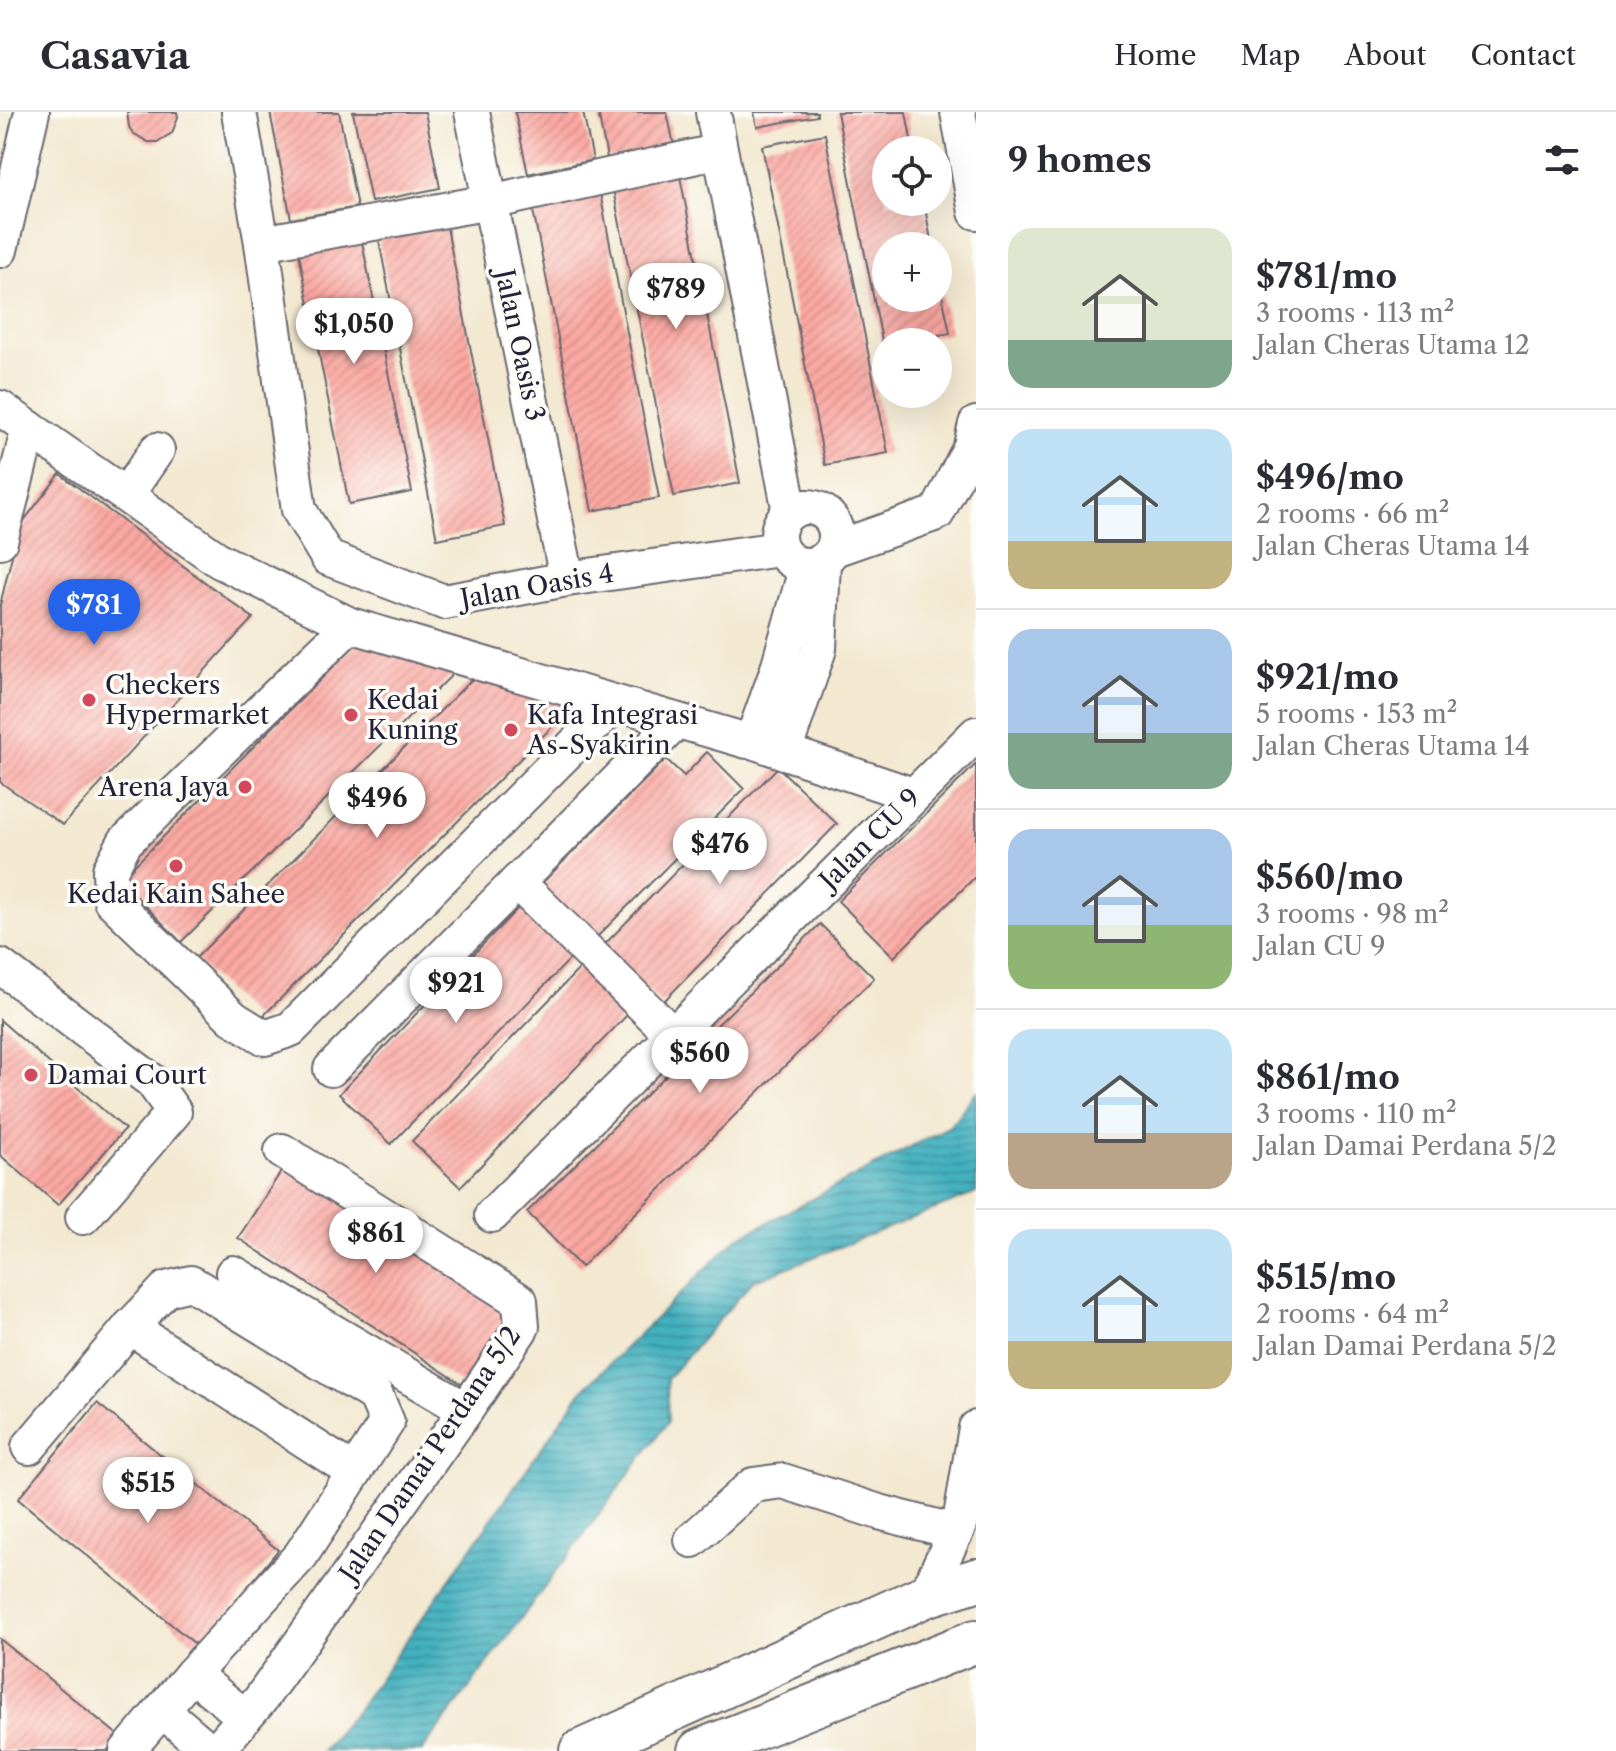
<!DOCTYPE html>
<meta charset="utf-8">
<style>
:root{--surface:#fff;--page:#f2f2f3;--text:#2b2b33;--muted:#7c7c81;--line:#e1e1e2;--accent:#2563eb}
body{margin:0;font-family:"Libre Caslon Text",serif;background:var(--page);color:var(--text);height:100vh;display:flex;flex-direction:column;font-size:30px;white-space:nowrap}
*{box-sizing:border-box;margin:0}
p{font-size:26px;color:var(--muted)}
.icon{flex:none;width:44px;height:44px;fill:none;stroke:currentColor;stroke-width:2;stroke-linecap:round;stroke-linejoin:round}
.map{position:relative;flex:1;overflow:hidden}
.details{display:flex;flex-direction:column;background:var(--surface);width:640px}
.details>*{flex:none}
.fabs{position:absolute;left:872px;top:24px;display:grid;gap:16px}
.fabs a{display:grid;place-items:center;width:80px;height:80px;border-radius:50%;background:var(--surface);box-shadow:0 8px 32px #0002;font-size:40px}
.price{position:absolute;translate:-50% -68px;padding:0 18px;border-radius:28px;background:#fff;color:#222;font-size:26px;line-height:52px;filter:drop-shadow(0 2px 4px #0008)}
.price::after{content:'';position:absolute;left:50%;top:48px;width:24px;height:18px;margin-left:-12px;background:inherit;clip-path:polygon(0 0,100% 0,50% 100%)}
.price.current{background:var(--accent);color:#fff}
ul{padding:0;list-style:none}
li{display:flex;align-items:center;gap:24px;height:200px;padding:0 32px}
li+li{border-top:2px solid var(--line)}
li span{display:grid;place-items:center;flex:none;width:224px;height:160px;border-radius:24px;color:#555}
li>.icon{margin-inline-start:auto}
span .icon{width:96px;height:96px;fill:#fffc;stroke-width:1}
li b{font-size:34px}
h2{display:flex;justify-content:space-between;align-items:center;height:96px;padding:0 32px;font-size:34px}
header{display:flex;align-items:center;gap:48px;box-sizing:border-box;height:112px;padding:0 40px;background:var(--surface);border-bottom:2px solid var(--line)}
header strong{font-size:38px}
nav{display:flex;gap:44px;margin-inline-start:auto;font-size:28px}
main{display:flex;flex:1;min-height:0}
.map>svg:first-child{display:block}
.water{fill:url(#water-rules);stroke:#32697c;stroke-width:2}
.building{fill:url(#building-hatch)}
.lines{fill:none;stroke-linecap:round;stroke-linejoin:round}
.minor-casing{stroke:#6b676f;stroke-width:38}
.major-casing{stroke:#6b676f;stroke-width:46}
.minor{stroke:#fff;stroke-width:34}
.major{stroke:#fff;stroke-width:42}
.poi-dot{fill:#d1495b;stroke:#fdfcf7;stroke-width:3}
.labels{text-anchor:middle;stroke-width:7;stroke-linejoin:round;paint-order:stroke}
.street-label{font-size:26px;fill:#22223b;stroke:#fdfcf7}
.poi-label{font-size:26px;fill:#22223b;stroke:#fdfcf7;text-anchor:start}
</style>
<header>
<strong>Casavia</strong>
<nav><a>Home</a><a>Map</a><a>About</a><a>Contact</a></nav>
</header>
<main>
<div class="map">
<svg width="976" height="1639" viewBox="0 0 976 1639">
<defs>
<pattern id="water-rules" width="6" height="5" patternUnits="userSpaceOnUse" patternTransform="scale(2)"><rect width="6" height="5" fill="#42b0be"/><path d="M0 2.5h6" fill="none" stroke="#378f9c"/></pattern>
<pattern id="building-hatch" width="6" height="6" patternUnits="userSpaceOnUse" patternTransform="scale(2)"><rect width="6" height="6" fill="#faa8a1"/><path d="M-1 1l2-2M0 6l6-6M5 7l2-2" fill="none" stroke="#d6908c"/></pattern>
</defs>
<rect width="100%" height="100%" fill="#fdfcf7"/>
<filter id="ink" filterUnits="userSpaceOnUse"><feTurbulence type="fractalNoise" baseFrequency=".0125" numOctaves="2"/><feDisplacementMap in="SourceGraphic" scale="16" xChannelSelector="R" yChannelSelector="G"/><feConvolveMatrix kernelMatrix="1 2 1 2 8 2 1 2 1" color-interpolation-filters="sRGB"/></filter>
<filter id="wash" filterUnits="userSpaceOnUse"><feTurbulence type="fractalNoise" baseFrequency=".006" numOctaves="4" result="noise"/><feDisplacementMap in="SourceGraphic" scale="32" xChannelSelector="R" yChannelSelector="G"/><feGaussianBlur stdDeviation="1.8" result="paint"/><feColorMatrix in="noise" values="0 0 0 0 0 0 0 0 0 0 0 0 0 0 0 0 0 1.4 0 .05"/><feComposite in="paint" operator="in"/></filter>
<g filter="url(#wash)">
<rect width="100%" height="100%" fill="#f3e8d0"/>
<path class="water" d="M976,980V1081L753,1169L667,1267L668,1310L422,1639H322L358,1597L581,1280L736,1127L950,1014Z"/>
<g id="blocks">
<g class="building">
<path d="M127,0H177L178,5L172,21L157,30H148L133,21L129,15Z"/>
<path d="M270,0H339L357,95L291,107Z"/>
<path d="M353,0H425L440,76L371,90Z"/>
<path d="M515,0H583L593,48L528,62Z"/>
<path d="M598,0H667L674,33L607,46Z"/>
<path d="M754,0H817V4L757,15Z"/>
<path d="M837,0H906L913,38H886V90H924L932,134H886V186H938L939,168L950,221L903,230H886L883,234Z"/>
<path d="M825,22L888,341L825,353L762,34Z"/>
<path d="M678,54L740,371L674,384L611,67Z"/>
<path d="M598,70L659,386L592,399L530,83Z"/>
<path d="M444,100L505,414L437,427L376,113Z"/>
<path d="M359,115L412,380L349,392L296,127Z"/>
<path d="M60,362L253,506L63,713L0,670V493L19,415Z"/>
<path d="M363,525L459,556L181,830L120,768Z"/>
<path d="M477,562L573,594L258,909L195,847Z"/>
<path d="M707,640L744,677L595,827L540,773L666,647L684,664Z"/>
<path d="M976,652V764L894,845L838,789Z"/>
<path d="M778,655L837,712L661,892L602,835Z"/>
<path d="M520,794L573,844L391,1032L339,982Z"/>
<path d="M820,812L874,866L581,1155L527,1100Z"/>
<path d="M583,853L631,899L460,1075L412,1029Z"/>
<path d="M0,908L125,1017L58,1093L0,1043Z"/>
<path d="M286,1052L513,1200L465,1274L238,1126Z"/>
<path d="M97,1291L278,1438L199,1535L18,1387Z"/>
<path d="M0,1527L119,1624L107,1639H0Z"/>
</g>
</g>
</g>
<g filter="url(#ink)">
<use href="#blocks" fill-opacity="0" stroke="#6b676f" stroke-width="2"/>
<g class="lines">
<g class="minor-casing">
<g id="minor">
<path d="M239,0L262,131L299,398L328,446L444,490L567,467L780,437"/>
<path d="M472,0L567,467"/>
<path d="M713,0L790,400"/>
<path d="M958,0L976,100"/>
<path d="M262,131L490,90L720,39"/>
<path d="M0,138L32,0"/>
<path d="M0,296L220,449L350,513L747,629H752L913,683"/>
<path d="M126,383L157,338"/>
<circle cx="807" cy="424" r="29"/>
<path d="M0,429L29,316"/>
<path d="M834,437L937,401L971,334L976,312"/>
<path d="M350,513L125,730L110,758L111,788L233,906L265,926L291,917L616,591"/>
<path d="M752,629L777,560L807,454"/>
<path d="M784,640L819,537L823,450"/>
<path d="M517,770L673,923"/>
<path d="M0,854L152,969L174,1000L83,1105"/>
<path d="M331,957L677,609"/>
<path d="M492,1103L976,622"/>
<path d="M233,1161L466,1298"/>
<path d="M130,1215L354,1360"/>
<path d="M29,1335L130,1215L166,1177L191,1171L376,1284L387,1310L301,1443L192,1562L127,1639"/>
<path d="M692,1428L753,1373L783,1369L879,1400L956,1420"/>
<path d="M925,1484L960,1411L976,1316"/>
<path d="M192,1562L245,1605"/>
<path d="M162,1598L210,1639"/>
<path d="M216,1639L260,1588L466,1298L522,1215L520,1189L282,1039"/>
</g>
</g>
<g class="major-casing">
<g id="major">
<path d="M581,1639L925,1484L976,1468"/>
<path d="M699,1639L976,1529"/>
</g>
</g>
<use href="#minor" class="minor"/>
<use href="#major" class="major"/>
</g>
</g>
<g class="poi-dot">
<circle cx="89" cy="588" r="8"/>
<circle cx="351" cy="603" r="8"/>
<circle cx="511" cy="618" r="8"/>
<circle cx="245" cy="675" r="8"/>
<circle cx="176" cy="754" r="8"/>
<circle cx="31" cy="963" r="8"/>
</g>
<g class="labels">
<g class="street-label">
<text transform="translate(520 233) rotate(78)" y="9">Jalan Oasis 3</text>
<text transform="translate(537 474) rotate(-10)" y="9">Jalan Oasis 4</text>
<text transform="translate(870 727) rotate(-45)" y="9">Jalan CU 9</text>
<text transform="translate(430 1342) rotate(-56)" y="9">Jalan Damai Perdana 5/2</text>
</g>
<g class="poi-label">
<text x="105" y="582">Checkers<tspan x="105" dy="30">Hypermarket</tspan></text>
<text x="367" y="597">Kedai<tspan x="367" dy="30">Kuning</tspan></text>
<text x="527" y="612">Kafa Integrasi<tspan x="527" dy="30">As-Syakirin</tspan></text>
<text x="229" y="684" text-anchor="end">Arena Jaya</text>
<text x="176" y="791" text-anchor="middle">Kedai Kain Sahee</text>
<text x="47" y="972">Damai Court</text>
</g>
</g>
</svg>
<div class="fabs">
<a><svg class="icon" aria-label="locate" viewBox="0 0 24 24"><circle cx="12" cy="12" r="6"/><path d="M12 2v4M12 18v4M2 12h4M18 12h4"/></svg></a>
<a>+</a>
<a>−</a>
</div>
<b class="price" style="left:676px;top:219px">$789</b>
<b class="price" style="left:354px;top:254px">$1,050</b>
<b class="price current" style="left:94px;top:535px">$781</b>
<b class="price" style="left:377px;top:728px">$496</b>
<b class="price" style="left:720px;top:774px">$476</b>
<b class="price" style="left:456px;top:913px">$921</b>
<b class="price" style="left:700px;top:983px">$560</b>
<b class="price" style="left:376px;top:1163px">$861</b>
<b class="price" style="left:148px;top:1413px">$515</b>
</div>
<section class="details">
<h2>9 homes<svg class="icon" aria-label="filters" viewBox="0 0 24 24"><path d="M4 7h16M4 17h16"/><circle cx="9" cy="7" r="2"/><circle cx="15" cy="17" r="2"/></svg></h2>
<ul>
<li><span style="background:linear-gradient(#dfe7d0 70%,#7fa58c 0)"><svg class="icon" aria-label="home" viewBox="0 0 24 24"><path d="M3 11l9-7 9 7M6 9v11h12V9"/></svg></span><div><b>$781/mo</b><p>3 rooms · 113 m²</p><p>Jalan Cheras Utama 12</p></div></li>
<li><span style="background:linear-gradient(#bfe0f5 70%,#c2b280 0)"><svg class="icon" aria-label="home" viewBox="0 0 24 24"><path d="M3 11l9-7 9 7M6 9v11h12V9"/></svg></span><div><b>$496/mo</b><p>2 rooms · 66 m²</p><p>Jalan Cheras Utama 14</p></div></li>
<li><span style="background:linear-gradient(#a9c7e8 65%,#7fa58c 0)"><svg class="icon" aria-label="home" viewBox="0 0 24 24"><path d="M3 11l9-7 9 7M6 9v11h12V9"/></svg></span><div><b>$921/mo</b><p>5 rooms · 153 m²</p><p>Jalan Cheras Utama 14</p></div></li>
<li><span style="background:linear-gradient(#a9c7e8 60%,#8fb573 0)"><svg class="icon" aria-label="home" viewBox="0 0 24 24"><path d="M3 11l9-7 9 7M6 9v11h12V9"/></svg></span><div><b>$560/mo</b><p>3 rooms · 98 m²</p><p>Jalan CU 9</p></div></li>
<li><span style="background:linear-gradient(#bfe0f5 65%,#b9a48a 0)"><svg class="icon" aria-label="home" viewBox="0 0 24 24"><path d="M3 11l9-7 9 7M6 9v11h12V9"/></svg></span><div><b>$861/mo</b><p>3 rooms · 110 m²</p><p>Jalan Damai Perdana 5/2</p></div></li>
<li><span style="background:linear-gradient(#bfe0f5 70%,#c2b280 0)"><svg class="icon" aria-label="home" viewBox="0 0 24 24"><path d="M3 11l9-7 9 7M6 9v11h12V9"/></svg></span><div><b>$515/mo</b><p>2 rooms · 64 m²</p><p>Jalan Damai Perdana 5/2</p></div></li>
</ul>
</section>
</main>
